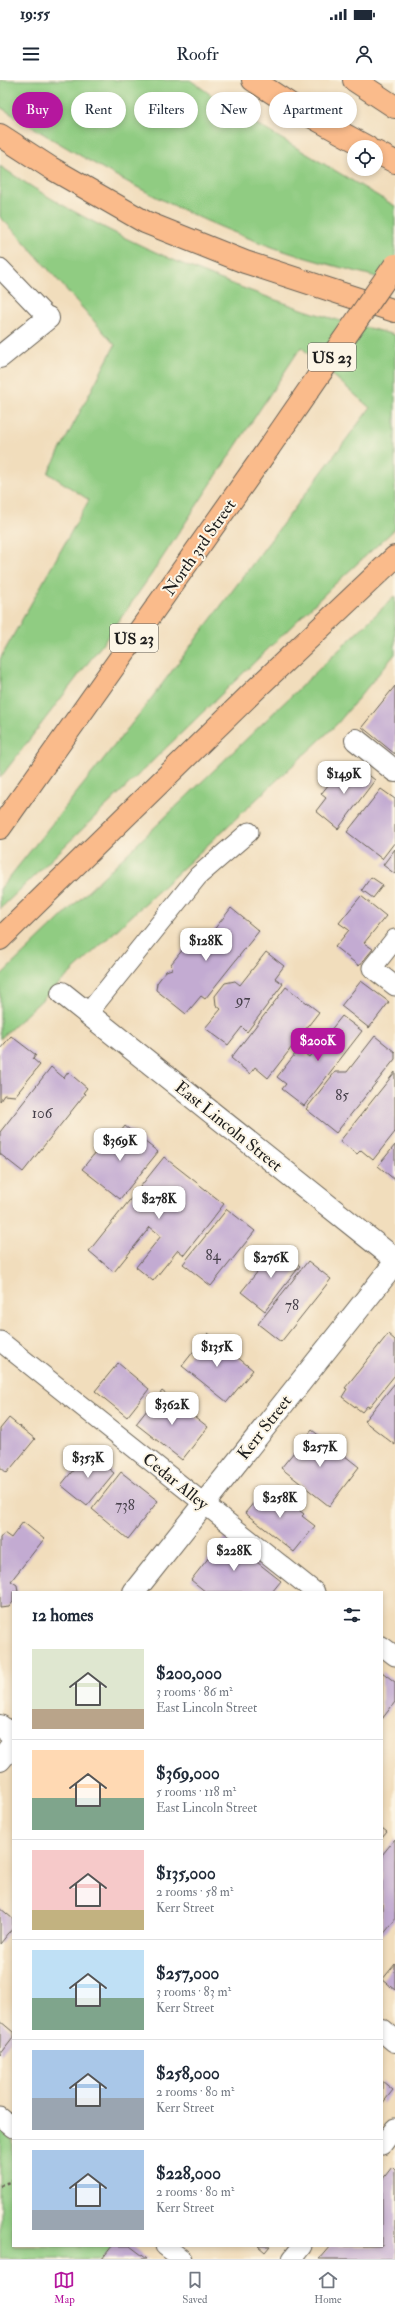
<!DOCTYPE html>
<meta charset="utf-8">
<style>
:root{--surface:#fff;--page:#f6f6f7;--text:#1f2937;--muted:#747a83;--line:#e0e1e3;--accent:#b5179e}
body{margin:0;font-family:"IM FELL Double Pica",serif;background:var(--page);color:var(--text);height:100vh;display:flex;flex-direction:column;font-size:15px;white-space:nowrap}
*{box-sizing:border-box;margin:0}
p{font-size:13px;color:var(--muted)}
.icon{flex:none;width:22px;height:22px;fill:none;stroke:currentColor;stroke-width:2;stroke-linecap:round;stroke-linejoin:round}
.map{position:relative;flex:1;overflow:hidden}
.panel{position:absolute;left:12px;top:1511px;width:371px;height:656px;display:flex;flex-direction:column;background:var(--surface);border-radius:0px;box-shadow:0 2px 6px #0003}
.panel>*{flex:none}
.top-card{position:absolute;left:12px;top:12px;width:371px;height:36px;display:flex;gap:8px}
.fabs{position:absolute;left:347px;top:60px;display:grid;gap:8px}
.fabs a{display:grid;place-items:center;width:36px;height:36px;border-radius:50%;background:var(--surface);box-shadow:0 2px 6px #0003;font-size:20px}
.price{position:absolute;translate:-50% -34px;padding:0 9px;border-radius:8px;background:#fff;color:#222;font-size:13px;line-height:26px;filter:drop-shadow(0 1px 2px #0008)}
.price::after{content:'';position:absolute;left:50%;top:24px;width:12px;height:9px;margin-left:-6px;background:inherit;clip-path:polygon(0 0,100% 0,50% 100%)}
.price.selected{background:var(--accent);color:#fff}
ul{padding:0;list-style:none}
li{display:flex;align-items:center;gap:12px;height:100px;padding:0 20px}
li+li{border-top:1px solid var(--line)}
li span{display:grid;place-items:center;flex:none;width:112px;height:80px;border-radius:0px;color:#555}
li>.icon{margin-inline-start:auto}
span .icon{width:48px;height:48px;fill:#fffc;stroke-width:1}
li b{font-size:17px}
h2{display:flex;justify-content:space-between;align-items:center;height:48px;padding:0 20px;font-size:17px}
.tag{padding:0 14px;border-radius:18px;background:var(--surface);box-shadow:0 2px 6px #0003;font-size:14px;line-height:36px}
.tag.selected{background:var(--accent);color:#fff}
.status{display:flex;justify-content:space-between;align-items:center;height:28px;padding:0 20px;background:var(--surface);direction:ltr}
.status svg{height:11px;fill:currentColor}
header{display:flex;justify-content:space-between;align-items:center;height:52px;padding:0 20px;background:var(--surface);font-size:18px;font-weight:600}
.dock{display:flex;justify-content:space-around;align-items:center;height:56px;border-top:1px solid var(--line);background:var(--surface);font-size:11px;color:var(--muted)}
.dock a{display:grid;justify-items:center;gap:2px}
.dock .selected{color:var(--accent)}
.map>svg:first-child{display:block}
.green{fill:#90cc82;stroke:#56744f}
.building{fill:#c3abd2}
.lines{fill:none;stroke-linecap:round;stroke-linejoin:round}
.service-casing{stroke:#676054;stroke-width:21}
.minor-casing{stroke:#676054;stroke-width:24}
.primary-casing{stroke:#676054;stroke-width:24}
.motorway-casing{stroke:#676054;stroke-width:24}
.path{stroke:#676054;stroke-width:2.5;stroke-dasharray:3 3;stroke-linecap:butt}
.service{stroke:#fff;stroke-width:19}
.minor{stroke:#fff;stroke-width:22}
.primary{stroke:#fabb8b;stroke-width:22}
.motorway{stroke:#fabb8b;stroke-width:22}
.primary-bridge-casing{stroke:#676054;stroke-width:24;stroke-linecap:butt}
.primary-bridge{stroke:#fabb8b;stroke-width:22}
.labels{text-anchor:middle;stroke-width:4;stroke-linejoin:round;paint-order:stroke}
.number-label{font-size:15px;fill:#46404a}
.shield{fill:#fcf5e5;stroke:#5f5d58;stroke-width:1}
.shield-label{font-size:16px;font-weight:bold;fill:#1c1c1c}
.street-label{font-size:17px;fill:#1c1c1c;stroke:#fcf5e5}
</style>
<div class="status"><b>19:55</b><svg viewBox="0 0 49 12"><path d="M0 12V9h3v3zM5 12V6h3v6zM10 12V3h3v9zM15 12V0h3v12zM26 1h20v11H26zM47 4h2v5h-2z"/></svg></div>
<header><svg class="icon" aria-label="menu" viewBox="0 0 24 24"><path d="M4 6h16M4 12h16M4 18h16"/></svg>Roofr<svg class="icon" aria-label="person" viewBox="0 0 24 24"><circle cx="12" cy="8" r="4"/><path d="M4 21q1-7 8-7t8 7"/></svg></header>
<div class="map">
<svg width="395" height="2179" viewBox="0 0 395 2179">
<rect width="100%" height="100%" fill="#fcf5e5"/>
<filter id="ink" filterUnits="userSpaceOnUse"><feTurbulence type="fractalNoise" baseFrequency=".025" numOctaves="2"/><feDisplacementMap in="SourceGraphic" scale="8" xChannelSelector="R" yChannelSelector="G"/><feConvolveMatrix kernelMatrix="1 2 1 2 8 2 1 2 1" color-interpolation-filters="sRGB"/></filter>
<filter id="wash" filterUnits="userSpaceOnUse"><feTurbulence type="fractalNoise" baseFrequency=".012" numOctaves="4" result="noise"/><feDisplacementMap in="SourceGraphic" scale="16" xChannelSelector="R" yChannelSelector="G"/><feGaussianBlur stdDeviation="0.9" result="paint"/><feColorMatrix in="noise" values="0 0 0 0 0 0 0 0 0 0 0 0 0 0 0 0 0 1.4 0 .05"/><feComposite in="paint" operator="in"/></filter>
<g filter="url(#wash)">
<rect width="100%" height="100%" fill="#f1ddbc"/>
<g class="green">
<path d="M0,0H190L231,29L395,126V202C356,191 316,182 278,169C179,135 88,82 0,27Z"/>
<path d="M0,86C89,147 191,191 293,226C326,238 361,246 395,255V449L335,504L0,829V809L141,632L370,328L301,267L151,495L104,562L0,698V579L89,420L48,393L115,265L20,157L0,137Z"/>
<path d="M395,516V574L337,644L0,959V896Z"/>
<path d="M0,2049L13,2059V2166H112L102,2179H0Z"/>
</g>
<g id="blocks">
<g class="building">
<path d="M395,606V674L362,647Z"/>
<path d="M352,682L375,700L338,749L316,731L326,718L321,714L337,694L341,697Z"/>
<path d="M381,709L395,719V762L382,779L347,752Z"/>
<path d="M395,769V794L383,785Z"/>
<path d="M371,797L383,805L373,818L362,810Z"/>
<path d="M361,816L386,836L364,863L373,869L359,886L335,867L349,850L339,843Z"/>
<path d="M231,828L259,851L205,919L201,916L186,934L156,910L157,903L166,891L172,889L171,884L184,868L193,866L198,870Z"/>
<path d="M266,872L284,886L275,898L283,904L247,952L242,947L228,965L205,948L221,929L216,925L215,916L225,903L235,901L240,905Z"/>
<path d="M361,901L389,922L369,948L341,926Z"/>
<path d="M286,907L319,932L268,998L255,987L250,994L231,978Z"/>
<path d="M342,936L362,951L304,1026L282,1009L286,1004L277,997L299,969L309,977Z"/>
<path d="M11,956L36,975L33,979L40,985L15,1016L4,1015L0,1021V969Z"/>
<path d="M375,956L395,972V979L336,1053L306,1029L335,992H347Z"/>
<path d="M51,987L64,998L68,992L87,1008L83,1013L85,1014L23,1092L0,1074V1052Z"/>
<path d="M395,992V1052L373,1080L361,1070L357,1074L340,1061Z"/>
<path d="M125,1046L158,1072L120,1119L82,1089L108,1057L113,1061Z"/>
<path d="M395,1065V1100L378,1086Z"/>
<path d="M164,1077L224,1124L184,1175L178,1170L153,1201L136,1187L161,1156L150,1147L114,1192L89,1171Z"/>
<path d="M227,1129L255,1151L211,1206L183,1184Z"/>
<path d="M277,1168L300,1186L265,1231L241,1212Z"/>
<path d="M308,1181L331,1199L281,1262L258,1244Z"/>
<path d="M208,1253L253,1290L227,1322L182,1286Z"/>
<path d="M388,1254L395,1260V1295L369,1327L367,1326L362,1332L342,1317L347,1309L345,1308Z"/>
<path d="M118,1283L149,1309L127,1337L95,1311Z"/>
<path d="M395,1303V1365L364,1341Z"/>
<path d="M162,1311L208,1347L182,1380L136,1344Z"/>
<path d="M9,1338L35,1359L7,1393L0,1387V1349Z"/>
<path d="M312,1350L359,1387L329,1426L281,1388Z"/>
<path d="M88,1372L114,1393L87,1426L61,1405Z"/>
<path d="M121,1392L158,1421L128,1459L92,1429Z"/>
<path d="M266,1408L275,1414L276,1412L304,1434L302,1436L315,1446L294,1472L245,1433Z"/>
<path d="M23,1442L44,1459L11,1501L17,1505L18,1512H13V1522L9,1527L0,1528V1458L4,1453L11,1458Z"/>
<path d="M225,1457L281,1501L272,1512H206L191,1500Z"/>
<path d="M382,1592L395,1602V1622L382,1639Z"/>
<path d="M382,1748L387,1752L382,1758Z"/>
<path d="M395,1759V1840L382,1856V1775Z"/>
<path d="M0,1828L13,1839V1848L0,1864Z"/>
<path d="M395,1884V1910L382,1900Z"/>
<path d="M0,1941L13,1952V1958L0,1975Z"/>
<path d="M382,2001L393,2010L382,2024Z"/>
<path d="M392,2087L395,2090V2179H319L330,2166H382V2100Z"/>
<path d="M112,2166H130L147,2179H102Z"/>
<path d="M258,2166H270L265,2172Z"/>
</g>
</g>
</g>
<g filter="url(#ink)">
<use href="#blocks" fill-opacity="0" stroke="#676054" stroke-width="1"/>
<g class="lines">
<g class="service-casing">
<g id="service">
<path d="M0,188L48,238"/>
<path d="M395,859L372,888L395,906"/>
<path d="M88,933L198,796L249,752"/>
<path d="M0,1261L315,1512"/>
<path d="M382,1566L395,1576"/>
<path d="M0,2037L13,2048"/>
<path d="M382,2065L395,2048"/>
<path d="M165,2166L182,2179"/>
<path d="M292,2179L302,2166"/>
</g>
</g>
<g class="minor-casing">
<g id="minor">
<path d="M0,277L48,238"/>
<path d="M356,660L395,691"/>
<path d="M62,913L395,1179"/>
<path d="M134,1512L395,1183"/>
<path d="M0,1646L13,1656"/>
<path d="M0,1680L13,1664"/>
<path d="M382,1950L395,1961"/>
</g>
</g>
<g class="primary-casing">
<path id="primary" d="M0,748L268,369"/>
</g>
<g class="motorway-casing">
<g id="motorway">
<path d="M253,0L296,28L367,67"/>
<path d="M354,0L395,27"/>
<path d="M0,55L51,88L145,142L245,182L395,231"/>
<path d="M376,72L395,82"/>
<path d="M0,859L260,605L395,477"/>
</g>
</g>
<path class="path" d="M0,2105L13,2101"/>
<use href="#service" class="service"/>
<use href="#minor" class="minor"/>
<use href="#primary" class="primary"/>
<use href="#motorway" class="motorway"/>
<g class="primary-bridge-casing">
<path id="primary-bridge" d="M268,369L395,185"/>
</g>
<use href="#primary-bridge" class="primary-bridge"/>
</g>
</g>
<g class="labels">
<g class="number-label">
<text x="243" y="925">97</text>
<text x="342" y="1020">85</text>
<text x="42" y="1038">106</text>
<text x="213" y="1180">84</text>
<text x="292" y="1230">78</text>
<text x="125" y="1430">738</text>
</g>
<g class="shield">
<rect x="308" y="263" width="48" height="28" rx="3"/>
<rect x="110" y="544" width="48" height="28" rx="3"/>
</g>
<g class="shield-label">
<text x="332" y="283">US 23</text>
<text x="134" y="564">US 23</text>
</g>
<g class="street-label">
<text transform="translate(199 467) rotate(-55)" y="6">North 3rd Street</text>
<text transform="translate(229 1046) rotate(39)" y="6">East Lincoln Street</text>
<text transform="translate(264 1347) rotate(-52)" y="6">Kerr Street</text>
<text transform="translate(176 1401) rotate(39)" y="6">Cedar Alley</text>
</g>
</g>
</svg>
<div class="fabs">
<a><svg class="icon" aria-label="locate" viewBox="0 0 24 24"><circle cx="12" cy="12" r="6"/><path d="M12 2v4M12 18v4M2 12h4M18 12h4"/></svg></a>
</div>
<b class="price" style="left:344px;top:715px">$149K</b>
<b class="price" style="left:206px;top:882px">$128K</b>
<b class="price selected" style="left:318px;top:982px">$200K</b>
<b class="price" style="left:120px;top:1082px">$369K</b>
<b class="price" style="left:159px;top:1140px">$278K</b>
<b class="price" style="left:271px;top:1199px">$276K</b>
<b class="price" style="left:217px;top:1288px">$135K</b>
<b class="price" style="left:172px;top:1346px">$362K</b>
<b class="price" style="left:320px;top:1388px">$257K</b>
<b class="price" style="left:88px;top:1399px">$353K</b>
<b class="price" style="left:280px;top:1439px">$258K</b>
<b class="price" style="left:234px;top:1492px">$228K</b>
<div class="top-card">
<a class="tag selected">Buy</a>
<a class="tag">Rent</a>
<a class="tag">Filters</a>
<a class="tag">New</a>
<a class="tag">Apartment</a>
</div>
<section class="panel">
<h2>12 homes<svg class="icon" aria-label="filters" viewBox="0 0 24 24"><path d="M4 7h16M4 17h16"/><circle cx="9" cy="7" r="2"/><circle cx="15" cy="17" r="2"/></svg></h2>
<ul>
<li><span style="background:linear-gradient(#dfe7d0 75%,#b9a48a 0)"><svg class="icon" aria-label="home" viewBox="0 0 24 24"><path d="M3 11l9-7 9 7M6 9v11h12V9"/></svg></span><div><b>$200,000</b><p>3 rooms · 86 m²</p><p>East Lincoln Street</p></div></li>
<li><span style="background:linear-gradient(#ffd9b3 60%,#7fa58c 0)"><svg class="icon" aria-label="home" viewBox="0 0 24 24"><path d="M3 11l9-7 9 7M6 9v11h12V9"/></svg></span><div><b>$369,000</b><p>5 rooms · 118 m²</p><p>East Lincoln Street</p></div></li>
<li><span style="background:linear-gradient(#f6c9c9 75%,#c2b280 0)"><svg class="icon" aria-label="home" viewBox="0 0 24 24"><path d="M3 11l9-7 9 7M6 9v11h12V9"/></svg></span><div><b>$135,000</b><p>2 rooms · 58 m²</p><p>Kerr Street</p></div></li>
<li><span style="background:linear-gradient(#bfe0f5 60%,#7fa58c 0)"><svg class="icon" aria-label="home" viewBox="0 0 24 24"><path d="M3 11l9-7 9 7M6 9v11h12V9"/></svg></span><div><b>$257,000</b><p>3 rooms · 83 m²</p><p>Kerr Street</p></div></li>
<li><span style="background:linear-gradient(#a9c7e8 60%,#9aa5b1 0)"><svg class="icon" aria-label="home" viewBox="0 0 24 24"><path d="M3 11l9-7 9 7M6 9v11h12V9"/></svg></span><div><b>$258,000</b><p>2 rooms · 80 m²</p><p>Kerr Street</p></div></li>
<li><span style="background:linear-gradient(#a9c7e8 75%,#9aa5b1 0)"><svg class="icon" aria-label="home" viewBox="0 0 24 24"><path d="M3 11l9-7 9 7M6 9v11h12V9"/></svg></span><div><b>$228,000</b><p>2 rooms · 80 m²</p><p>Kerr Street</p></div></li>
</ul>
</section>
</div>
<nav class="dock">
<a class="selected"><svg class="icon" aria-label="map" viewBox="0 0 24 24"><path d="M3 6l6-2 6 2 6-2v14l-6 2-6-2-6 2zM9 4v14M15 6v14"/></svg>Map</a>
<a><svg class="icon" aria-label="saved" viewBox="0 0 24 24"><path d="M7 4h10v16l-5-4-5 4z"/></svg>Saved</a>
<a><svg class="icon" aria-label="home" viewBox="0 0 24 24"><path d="M3 11l9-7 9 7M6 9v11h12V9"/></svg>Home</a>
</nav>
